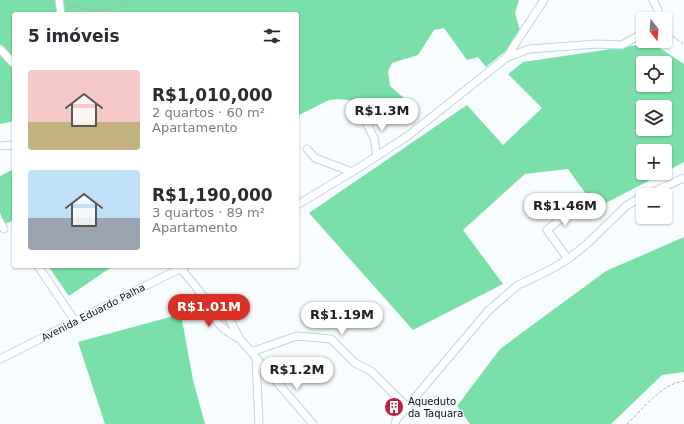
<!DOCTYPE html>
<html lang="pt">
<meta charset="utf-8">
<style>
:root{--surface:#fff;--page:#f7f7f7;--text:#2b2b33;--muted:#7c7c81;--accent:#d93025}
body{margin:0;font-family:"DejaVu Sans",sans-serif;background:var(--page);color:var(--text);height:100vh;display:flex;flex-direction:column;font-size:15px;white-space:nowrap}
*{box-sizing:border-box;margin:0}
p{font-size:13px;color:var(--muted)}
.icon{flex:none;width:22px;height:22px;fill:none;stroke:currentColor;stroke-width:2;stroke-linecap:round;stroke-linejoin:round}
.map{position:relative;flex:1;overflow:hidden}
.drawer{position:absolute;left:12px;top:12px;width:287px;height:256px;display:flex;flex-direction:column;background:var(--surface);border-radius:4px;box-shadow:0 1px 3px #0004}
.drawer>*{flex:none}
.needle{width:26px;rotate:163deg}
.controls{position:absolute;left:636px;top:12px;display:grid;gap:8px}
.controls a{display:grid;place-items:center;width:36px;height:36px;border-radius:4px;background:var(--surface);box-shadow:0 1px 3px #0004;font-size:20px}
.price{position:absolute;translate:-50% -34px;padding:0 9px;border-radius:14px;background:#fff;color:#222;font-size:13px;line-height:26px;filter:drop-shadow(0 1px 2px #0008)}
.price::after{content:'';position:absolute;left:50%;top:24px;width:12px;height:9px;margin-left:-6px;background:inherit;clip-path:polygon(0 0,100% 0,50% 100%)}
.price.on{background:var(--accent);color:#fff}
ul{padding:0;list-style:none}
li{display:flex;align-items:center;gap:12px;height:100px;padding:0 16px}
li span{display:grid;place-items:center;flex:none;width:112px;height:80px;border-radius:4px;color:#555}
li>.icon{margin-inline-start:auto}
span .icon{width:48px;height:48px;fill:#fffc;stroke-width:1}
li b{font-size:17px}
h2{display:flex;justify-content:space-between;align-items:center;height:48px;padding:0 16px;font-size:17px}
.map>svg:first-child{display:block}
.green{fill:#7bdfa9;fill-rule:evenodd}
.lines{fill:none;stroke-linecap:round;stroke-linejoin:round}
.street-casing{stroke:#bdd7e1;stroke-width:9}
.path{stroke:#abb1b4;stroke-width:1;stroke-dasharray:3 2;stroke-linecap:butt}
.street{stroke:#fff;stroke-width:7}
.labels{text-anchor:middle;stroke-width:3;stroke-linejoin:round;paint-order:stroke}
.street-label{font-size:10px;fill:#081215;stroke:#f7fcfe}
.poi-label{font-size:10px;fill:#081215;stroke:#f7fcfe;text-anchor:start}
</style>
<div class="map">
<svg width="684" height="424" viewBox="0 0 684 424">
<rect width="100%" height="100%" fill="#f7fcfe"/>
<g class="green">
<path d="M0,0H519L515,13L520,30L507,50L486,67L478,57L467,60L444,28L434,30L418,55L392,63L388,71L390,86L414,107L415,116L407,118L390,114L375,103L338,99L329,100L297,116V14H14V121L0,124Z"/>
<path d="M652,43L684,64V162L665,172V151H643V173H664L596,208L568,169L525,174L463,230L503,284L413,330L309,213L467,105L503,145L542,108L508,74L523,62ZM643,63H665V85H643ZM643,107H665V129H643Z"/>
<path d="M14,169V220L5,224L0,213V176Z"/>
<path d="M684,237V372L662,375L611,424H470L457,406L500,349L606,271Z"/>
<path d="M48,266H113L69,296Z"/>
<path d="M181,314L193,380L205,424H105L78,342Z"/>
</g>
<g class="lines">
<g class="street-casing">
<g id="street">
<path d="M59,0L61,14"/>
<path d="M653,0L658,10L659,19"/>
<path d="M0,49L14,64"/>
<path d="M508,57L529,49L597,44L622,45L643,33"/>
<path d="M364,118L374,138L377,156"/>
<path d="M0,146L14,145"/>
<path d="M307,149L315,158L352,172"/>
<path d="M646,195L684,178"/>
<path d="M560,203L565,215L547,230L568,259"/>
<path d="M297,205L360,167L409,135L506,58L544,0"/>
<path d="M0,222L4,229"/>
<path d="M38,266L75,321"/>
<path d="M179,266C186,276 196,285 202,296C216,319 214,325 240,339"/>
<path d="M202,295L227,315L240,339L313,424"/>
<path d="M251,352L297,336L331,339L355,363L371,371L408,408"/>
<path d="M256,358L259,424"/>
<path d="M0,359L185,266"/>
<path d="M395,424L396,420L488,311L518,285L548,271L568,259L587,244L626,206L643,196"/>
</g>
</g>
<g class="path">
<path d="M66,5C91,11 111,13 135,0"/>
<path d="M665,30L684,45"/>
<path d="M627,424C643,409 661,384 684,381"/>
</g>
<use href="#street" class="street"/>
</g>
<defs>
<g id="building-disc" transform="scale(1)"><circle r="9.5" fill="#b7253c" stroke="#f7fcfe"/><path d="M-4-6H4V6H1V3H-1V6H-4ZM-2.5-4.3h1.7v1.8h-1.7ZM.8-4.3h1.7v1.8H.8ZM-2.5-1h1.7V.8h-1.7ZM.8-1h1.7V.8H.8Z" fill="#fff"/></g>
</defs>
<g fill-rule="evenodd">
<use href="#building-disc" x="394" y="407"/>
</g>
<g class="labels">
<g class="street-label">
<text transform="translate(93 312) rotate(-27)" y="4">Avenida Eduardo Palha</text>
</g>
<g class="poi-label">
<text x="408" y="405">Aqueduto<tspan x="408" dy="12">da Taquara</tspan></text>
</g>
</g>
</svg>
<div class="controls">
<a><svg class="needle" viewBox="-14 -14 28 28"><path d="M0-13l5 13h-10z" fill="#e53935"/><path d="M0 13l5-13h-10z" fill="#7c7c81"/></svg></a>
<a><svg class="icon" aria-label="locate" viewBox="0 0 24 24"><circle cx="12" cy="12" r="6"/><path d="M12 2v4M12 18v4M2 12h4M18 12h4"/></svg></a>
<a><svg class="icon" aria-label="layers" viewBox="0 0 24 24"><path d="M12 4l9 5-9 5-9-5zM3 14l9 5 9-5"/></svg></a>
<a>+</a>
<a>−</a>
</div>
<b class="price" style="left:382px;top:132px">R$1.3M</b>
<b class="price" style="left:565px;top:227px">R$1.46M</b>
<b class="price on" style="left:209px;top:328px">R$1.01M</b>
<b class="price" style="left:342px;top:336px">R$1.19M</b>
<b class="price" style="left:297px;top:391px">R$1.2M</b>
<section class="drawer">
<h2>5 imóveis<svg class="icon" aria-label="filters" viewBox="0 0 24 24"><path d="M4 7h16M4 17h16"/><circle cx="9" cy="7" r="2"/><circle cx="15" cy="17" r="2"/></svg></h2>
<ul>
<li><span style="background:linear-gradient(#f6c9c9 65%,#c2b280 0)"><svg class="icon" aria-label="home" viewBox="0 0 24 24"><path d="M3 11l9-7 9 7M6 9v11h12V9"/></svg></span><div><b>R$1,010,000</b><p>2 quartos · 60 m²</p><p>Apartamento</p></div></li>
<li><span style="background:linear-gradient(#bfe0f5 60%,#9aa5b1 0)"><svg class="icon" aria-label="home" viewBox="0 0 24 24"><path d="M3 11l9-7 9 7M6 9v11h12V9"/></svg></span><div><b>R$1,190,000</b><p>3 quartos · 89 m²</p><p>Apartamento</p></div></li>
</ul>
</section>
</div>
